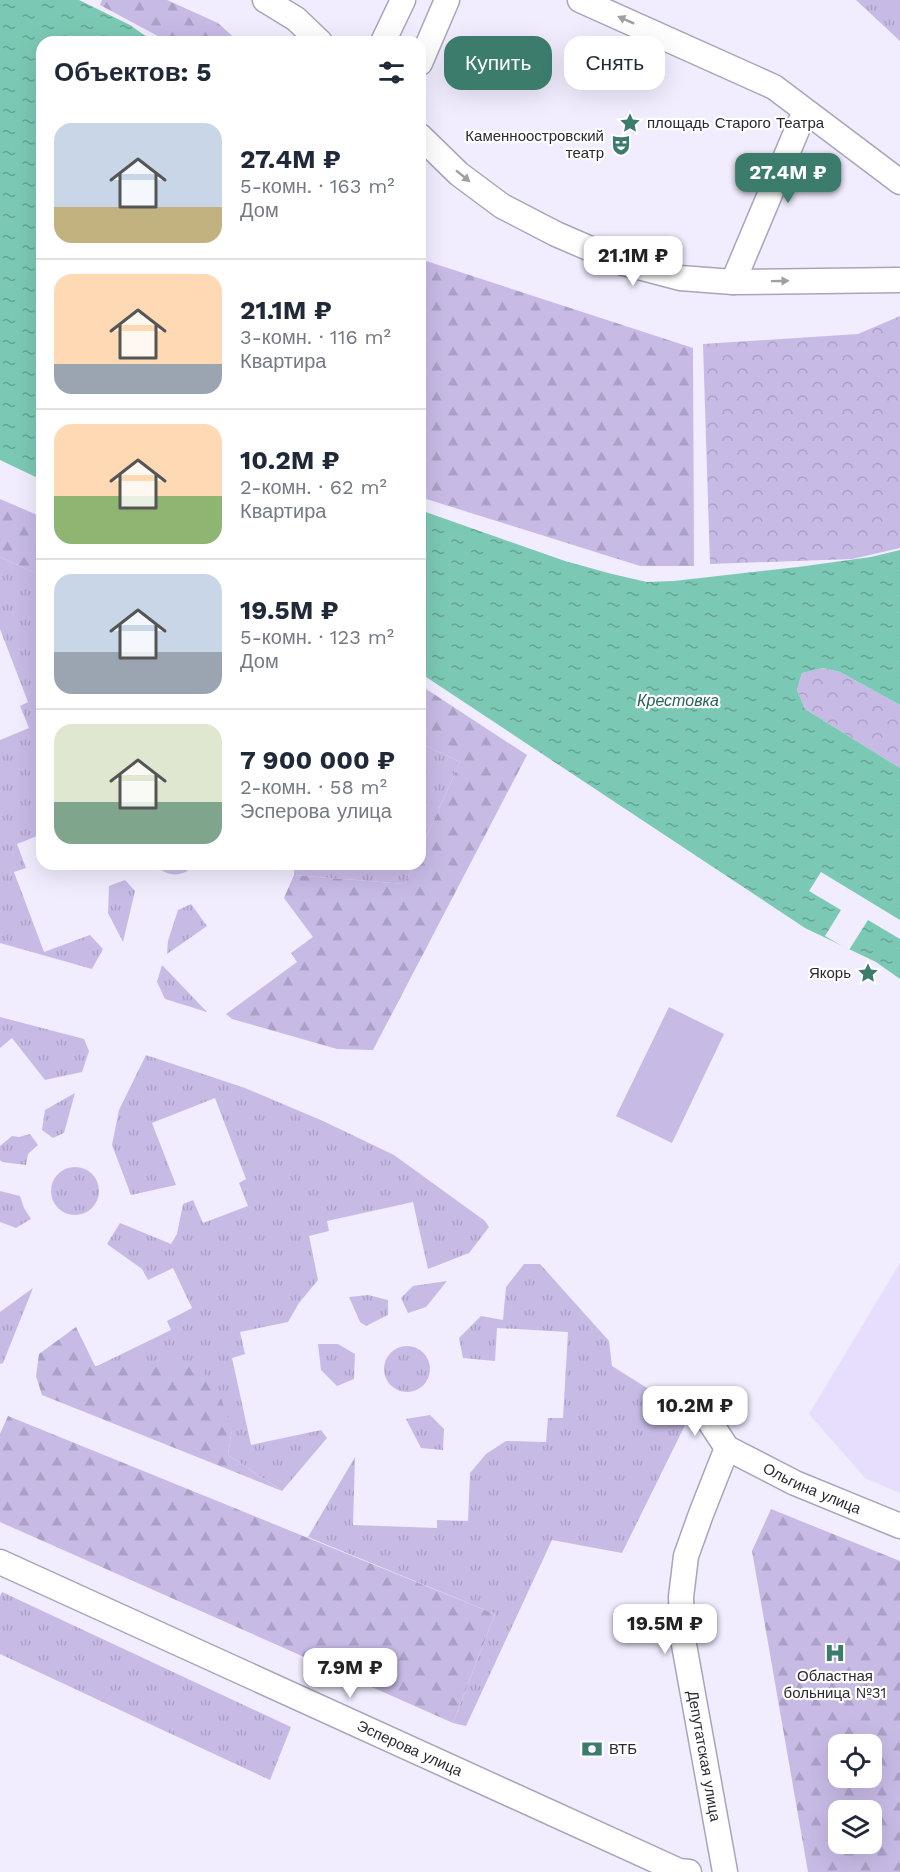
<!DOCTYPE html>
<html lang="ru">
<meta charset="utf-8">
<style>
:root{--surface:#fff;--page:#f6f6f7;--text:#1f2937;--muted:#747a83;--line:#e0e1e3;--accent:#3b7c6c}
body{margin:0;font-family:"Work Sans",sans-serif;background:var(--page);color:var(--text);height:100vh;display:flex;flex-direction:column;font-size:22px;white-space:nowrap}
*{box-sizing:border-box;margin:0}
p{font-size:20px;color:var(--muted)}
.icon{flex:none;width:33px;height:33px;fill:none;stroke:currentColor;stroke-width:2;stroke-linecap:round;stroke-linejoin:round}
.map{position:relative;flex:1;overflow:hidden}
.sheet{position:absolute;left:36px;top:36px;width:390px;height:834px;display:flex;flex-direction:column;background:var(--surface);border-radius:18px;box-shadow:0 6px 24px #0002}
.sheet>*{flex:none}
.top-card{position:absolute;left:444px;top:36px;width:366px;height:54px;display:flex;gap:12px}
.buttons{position:absolute;left:828px;top:1734px;display:grid;gap:12px}
.buttons a{display:grid;place-items:center;width:54px;height:54px;border-radius:12px;background:var(--surface);box-shadow:0 6px 24px #0002;font-size:30px}
.price{position:absolute;translate:-50% -51px;padding:0 14px;border-radius:12px;background:#fff;color:#222;font-size:20px;line-height:39px;filter:drop-shadow(0 2px 3px #0008)}
.price::after{content:'';position:absolute;left:50%;top:36px;width:18px;height:14px;margin-left:-9px;background:inherit;clip-path:polygon(0 0,100% 0,50% 100%)}
.price.selected{background:var(--accent);color:#fff}
ul{padding:0;list-style:none}
li{display:flex;align-items:center;gap:18px;height:150px;padding:0 18px}
li+li{border-top:2px solid var(--line)}
li span{display:grid;place-items:center;flex:none;width:168px;height:120px;border-radius:18px;color:#555}
li>.icon{margin-inline-start:auto}
span .icon{width:72px;height:72px;fill:#fffc;stroke-width:1}
li b{font-size:26px}
h2{display:flex;justify-content:space-between;align-items:center;height:72px;padding:0 18px;font-size:26px}
.tag{padding:0 21px;border-radius:18px;background:var(--surface);box-shadow:0 6px 24px #0002;font-size:21px;line-height:54px}
.tag.selected{background:var(--accent);color:#fff}
.map>svg:first-child{display:block}
.built{fill:#e6defc}
.grass{fill:url(#grass-tufts)}
.forest{fill:url(#forest-firs);fill-rule:evenodd}
.park{fill:url(#park-crowns)}
.pitch{fill:#c7bbe6}
.water{fill:url(#water-ripples)}
.pier{fill:#f1ecfe}
.lines{fill:none;stroke-linecap:round;stroke-linejoin:round}
.street-casing{stroke:#aaa4b9;stroke-width:27}
.street{stroke:#fff;stroke-width:24}
.oneway{fill:#9f9ea2}
.labels{text-anchor:middle;stroke-width:4.5;stroke-linejoin:round;paint-order:stroke}
.poi-label{font-size:15px;fill:#2a2831;stroke:#fff;text-anchor:start}
.street-label{font-size:15px;fill:#2a2831;stroke:#fff}
.water-label{font-size:16px;font-style:italic;fill:#276456;stroke:#fff}
</style>
<div class="map">
<svg width="900" height="1872" viewBox="0 0 900 1872">
<defs>
<pattern id="grass-tufts" width="24" height="20" patternUnits="userSpaceOnUse" patternTransform="scale(1.5)"><rect width="24" height="20" fill="#c7bbe6"/><path d="M3 7l-1-3M5 7V3M7 7l1-3M15 17l-1-3M17 17v-4M19 17l1-3" fill="none" stroke="#aba1c6"/></pattern>
<pattern id="forest-firs" width="22" height="20" patternUnits="userSpaceOnUse" patternTransform="scale(1.5)"><rect width="22" height="20" fill="#c7bbe6"/><path d="M5 1l3.5 6h-7zM16 11l3.5 6h-7z" fill="#aba1c6"/></pattern>
<pattern id="park-crowns" width="20" height="18" patternUnits="userSpaceOnUse" patternTransform="scale(1.5)"><rect width="20" height="18" fill="#c7bbe6"/><path d="M2 6a3 3 0 1 1 6 0M12 15a3 3 0 1 1 6 0" fill="none" stroke="#aba1c6"/></pattern>
<pattern id="water-ripples" width="26" height="14" patternUnits="userSpaceOnUse" patternTransform="scale(1.5)"><rect width="26" height="14" fill="#7bc9b4"/><path d="M2 4q2-2 4 0t4 0M15 11q2-2 4 0t4 0" fill="none" stroke="#65a393"/></pattern>
</defs>
<rect width="100%" height="100%" fill="#f1ecfe"/>
<path class="built" d="M900,1263V1493L865,1478L809,1414Z"/>
<g class="grass">
<path d="M856,0H900V41Z"/>
<path d="M0,557L42,576V834L17,844L26,868L14,872L44,952L90,935L103,949L92,969L0,943V740L29,728L20,706L28,702L0,629Z"/>
<path d="M420,743L460,762L420,851Z"/>
<path d="M155,864H195C183,878 167,878 155,864Z"/>
<path d="M294,864H414L405,884L294,875Z"/>
<path d="M125,880L135,891L123,942L108,913L109,886Z"/>
<path d="M191,904L207,926L167,954L168,941L178,910Z"/>
<path d="M162,965L207,1012L165,999L157,982Z"/>
<path d="M0,1017L84,1039L89,1051L82,1072L45,1080L12,1038L0,1048Z"/>
<path d="M146,1055L245,1088L323,1121L394,1155L485,1221L489,1227L469,1253L428,1269L413,1202L327,1221L329,1231L309,1236L318,1280L299,1303L288,1322L240,1332L245,1354L232,1358L251,1445L321,1430L327,1438L282,1491L228,1455L232,1429L95,1367L171,1330L167,1321L192,1308L173,1268L148,1280L142,1269L107,1244L120,1223L171,1244L177,1234L183,1204L193,1200L203,1223L248,1206L239,1183L246,1179L215,1098L152,1123L176,1185L131,1195L112,1145L119,1110Z"/>
<path d="M75,1093L64,1133L53,1138L42,1130L45,1110Z"/>
<path d="M30,1134L38,1145L28,1154L26,1165L2,1162L0,1160V1146L12,1136L19,1137Z"/>
<circle cx="75" cy="1191" r="24"/>
<path d="M0,1191L20,1196L24,1208L31,1219L16,1228L0,1222Z"/>
<path d="M524,1264H540L609,1341L612,1366L690,1415L622,1553L552,1540L466,1726L453,1723L495,1614L308,1537L355,1457L353,1525L437,1528V1520L468,1521L470,1473L486,1454L506,1441L546,1442L548,1418H563L568,1332L497,1328L495,1361L463,1358L459,1338L481,1316L503,1320L506,1287Z"/>
<path d="M447,1281L426,1307L408,1313L401,1298L413,1286Z"/>
<path d="M33,1288L3,1363L0,1364V1312Z"/>
<path d="M368,1295L388,1300V1315L366,1326L360,1322L349,1297Z"/>
<path d="M318,1344H338L355,1354L354,1379L337,1386L321,1370Z"/>
<circle cx="407" cy="1369" r="23"/>
<path d="M430,1415L444,1429L443,1450L421,1448L406,1419Z"/>
<path d="M2,1592L291,1727L270,1780L0,1654V1596Z"/>
</g>
<g class="forest">
<path d="M102,0H167L218,23L239,42H169L100,5Z"/>
<path d="M420,259L693,348L694,566H640L420,497Z"/>
<path d="M0,499L42,517V576L0,557Z"/>
<path d="M420,685L527,755L373,1050L337,1049L232,1019L226,1014L297,962L291,953L313,937L284,898L294,875L405,884L414,864H420V851L460,762L420,743Z"/>
<path d="M76,1327L95,1366L194,1361L218,1390L232,1429L228,1455L282,1491L42,1395L36,1376L39,1354Z"/>
<path d="M8,1416L495,1614L453,1723L0,1522V1434Z"/>
<path d="M771,1509L900,1561V1872H808L752,1551ZM838,1744H872V1778H838ZM838,1810H872V1844H838Z"/>
</g>
<g class="park">
<path d="M900,316V548L852,559L710,564L703,344L858,334Z"/>
<path d="M823,668L840,672L900,705V768L805,709L797,690L802,673Z"/>
</g>
<path class="pitch" d="M669,1007L724,1034L672,1143L616,1116Z"/>
<g class="water">
<path d="M0,0H79L130,25L154,42H42V480L0,460Z"/>
<path d="M420,510L565,561L612,574L647,582L674,581L798,567L871,557L900,550V705L840,672L823,668L802,673L797,690L805,709L900,768V979L876,962L805,928L420,673Z"/>
</g>
<path class="pier" d="M821,872L900,920V939L868,920L849,950L825,936L841,910L809,891Z"/>
<g class="lines">
<g class="street-casing">
<g id="street">
<path d="M265,0L296,19L320,42"/>
<path d="M580,0L774,87L900,182"/>
<path d="M383,42L403,0"/>
<path d="M420,63L447,0"/>
<path d="M420,136L459,174L502,206L556,234L623,263L680,278L733,282L900,280"/>
<path d="M733,282L805,111"/>
<path id="s1" d="M698,1404L727,1448L795,1483L900,1526"/>
<path id="s2" d="M0,1562L679,1871L689,1872"/>
<path d="M725,1872L683,1639L681,1597L686,1556L701,1514L727,1448"/>
</g>
</g>
<use href="#street" class="street"/>
</g>
<defs><path id="oneway-solid" d="M-6-.8H1V-3.2L6.5 0L1 3.2V.8H-6Z" transform="scale(1.5)"/></defs>
<g class="oneway">
<use href="#oneway-solid" transform="translate(626 20) rotate(-156)"/>
<use href="#oneway-solid" transform="translate(463 176) rotate(39)"/>
<use href="#oneway-solid" transform="translate(780 281) rotate(-1)"/>
</g>
<defs>
<g id="sight-bare" transform="scale(1.62)"><path d="M0-6L1.8-2.2L6-1.7L2.9 1.2L3.7 5.4L0 3.3L-3.7 5.4L-2.9 1.2L-6-1.7L-1.8-2.2Z" fill="#3b7c6c" stroke="#fff" stroke-width="2.5" paint-order="stroke"/></g>
<g id="theatre-bare" transform="scale(1.62)"><path d="M-5-5.5Q0-4 5-5.5V0Q5 5 0 6Q-5 5-5 0ZM-3.3-2.5H-1v1.5H-3.3ZM1-2.5H3.3v1.5H1ZM-2.8 1Q0 5.5 2.8 1Z" fill="#3b7c6c" stroke="#fff" stroke-width="2.5" paint-order="stroke"/></g>
<g id="hospital-bare" transform="scale(1.62)"><path d="M-5-5h3v3.5h4V-5h3V5h-3V1.5h-4V5h-3Z" fill="#3b7c6c" stroke="#fff" stroke-width="2.5" paint-order="stroke"/></g>
<g id="bank-bare" transform="scale(1.62)"><path d="M-6-4H6V4H-6ZM0-2.3a2.3 2.3 0 1 0 0 4.6a2.3 2.3 0 1 0 0-4.6Z" fill="#3b7c6c" stroke="#fff" stroke-width="2.5" paint-order="stroke"/></g>
</defs>
<g fill-rule="evenodd">
<use href="#sight-bare" x="630" y="123"/>
<use href="#theatre-bare" x="621" y="145"/>
<use href="#sight-bare" x="868" y="973"/>
<use href="#hospital-bare" x="835" y="1653"/>
<use href="#bank-bare" x="592" y="1749"/>
</g>
<g class="labels">
<g class="poi-label">
<text x="647" y="128">площадь Старого Театра</text>
<text x="604" y="141" text-anchor="end">Каменноостровский<tspan x="604" dy="17">театр</tspan></text>
<text x="851" y="978" text-anchor="end">Якорь</text>
<text x="835" y="1681" text-anchor="middle">Областная<tspan x="835" dy="17">больница №31</tspan></text>
<text x="609" y="1754">ВТБ</text>
</g>
<g class="street-label">
<text dy="5" stroke="none"><textPath href="#s1" startOffset="147">Ольгина улица</textPath></text>
<text dy="5" stroke="none"><textPath href="#s2" startOffset="450">Эсперова улица</textPath></text>
<text transform="translate(704 1756) rotate(80)" y="5">Депутатская улица</text>
</g>
<g class="water-label">
<text x="678" y="706">Крестовка</text>
</g>
</g>
</svg>
<div class="buttons">
<a><svg class="icon" aria-label="locate" viewBox="0 0 24 24"><circle cx="12" cy="12" r="6"/><path d="M12 2v4M12 18v4M2 12h4M18 12h4"/></svg></a>
<a><svg class="icon" aria-label="layers" viewBox="0 0 24 24"><path d="M12 4l9 5-9 5-9-5zM3 14l9 5 9-5"/></svg></a>
</div>
<b class="price selected" style="left:788px;top:204px">27.4M ₽</b>
<b class="price" style="left:633px;top:287px">21.1M ₽</b>
<b class="price" style="left:695px;top:1437px">10.2M ₽</b>
<b class="price" style="left:665px;top:1655px">19.5M ₽</b>
<b class="price" style="left:350px;top:1699px">7.9M ₽</b>
<div class="top-card">
<a class="tag selected">Купить</a>
<a class="tag">Снять</a>
</div>
<section class="sheet">
<h2>Объектов: 5<svg class="icon" aria-label="filters" viewBox="0 0 24 24"><path d="M4 7h16M4 17h16"/><circle cx="9" cy="7" r="2"/><circle cx="15" cy="17" r="2"/></svg></h2>
<ul>
<li><span style="background:linear-gradient(#c9d6e8 70%,#c2b280 0)"><svg class="icon" aria-label="home" viewBox="0 0 24 24"><path d="M3 11l9-7 9 7M6 9v11h12V9"/></svg></span><div><b>27.4M ₽</b><p>5-комн. · 163 m²</p><p>Дом</p></div></li>
<li><span style="background:linear-gradient(#ffd9b3 75%,#9aa5b1 0)"><svg class="icon" aria-label="home" viewBox="0 0 24 24"><path d="M3 11l9-7 9 7M6 9v11h12V9"/></svg></span><div><b>21.1M ₽</b><p>3-комн. · 116 m²</p><p>Квартира</p></div></li>
<li><span style="background:linear-gradient(#ffd9b3 60%,#8fb573 0)"><svg class="icon" aria-label="home" viewBox="0 0 24 24"><path d="M3 11l9-7 9 7M6 9v11h12V9"/></svg></span><div><b>10.2M ₽</b><p>2-комн. · 62 m²</p><p>Квартира</p></div></li>
<li><span style="background:linear-gradient(#c9d6e8 65%,#9aa5b1 0)"><svg class="icon" aria-label="home" viewBox="0 0 24 24"><path d="M3 11l9-7 9 7M6 9v11h12V9"/></svg></span><div><b>19.5M ₽</b><p>5-комн. · 123 m²</p><p>Дом</p></div></li>
<li><span style="background:linear-gradient(#dfe7d0 65%,#7fa58c 0)"><svg class="icon" aria-label="home" viewBox="0 0 24 24"><path d="M3 11l9-7 9 7M6 9v11h12V9"/></svg></span><div><b>7 900 000 ₽</b><p>2-комн. · 58 m²</p><p>Эсперова улица</p></div></li>
</ul>
</section>
</div>
